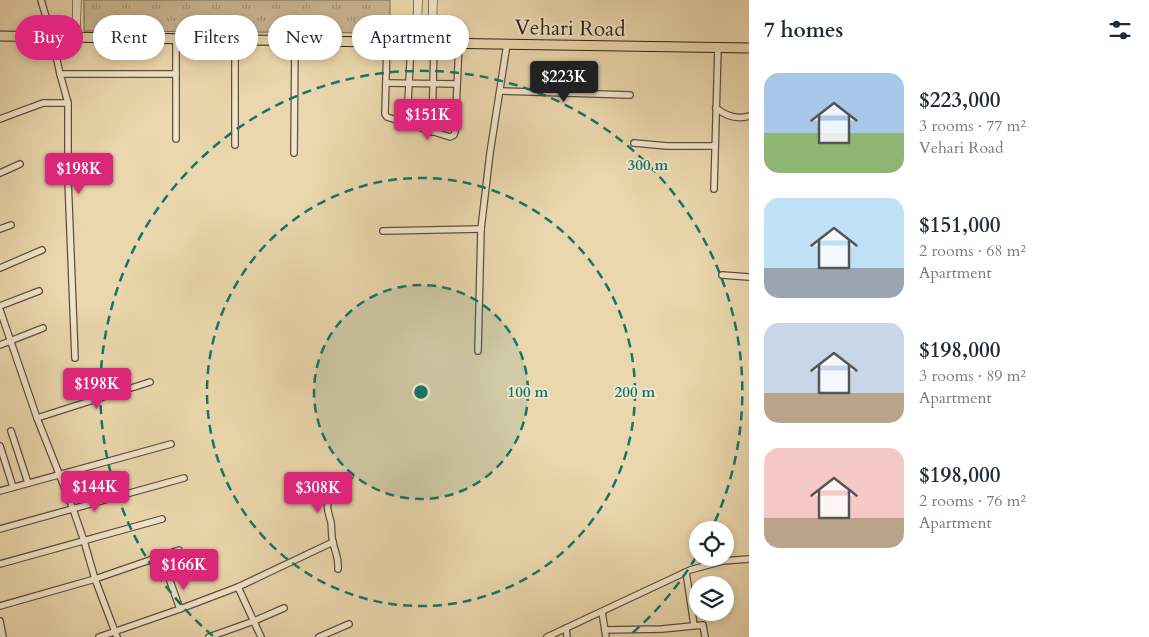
<!DOCTYPE html>
<meta charset="utf-8">
<style>
:root{--surface:#fff;--page:#f2f2f3;--text:#1f2937;--muted:#747a83;--accent:#db2777}
body{margin:0;font-family:Cardo,serif;background:var(--page);color:var(--text);height:100vh;display:flex;flex-direction:column;font-size:19px;white-space:nowrap}
*{box-sizing:border-box;margin:0}
p{font-size:16px;color:var(--muted)}
.icon{flex:none;width:28px;height:28px;fill:none;stroke:currentColor;stroke-width:2;stroke-linecap:round;stroke-linejoin:round}
.map{position:relative;flex:1;overflow:hidden}
.panel{display:flex;flex-direction:column;background:var(--surface);width:400px}
.panel>*{flex:none}
.guide{position:absolute;left:15px;top:15px;width:475px;height:45px;display:flex;gap:10px}
.buttons{position:absolute;left:689px;top:521px;display:grid;gap:10px}
.buttons a{display:grid;place-items:center;width:45px;height:45px;border-radius:50%;background:var(--surface);box-shadow:0 2px 8px #0003;font-size:25px}
.price{position:absolute;translate:-50% -42px;padding:0 11px;border-radius:5px;background:var(--accent);color:#fff;font-size:16px;line-height:32px;filter:drop-shadow(0 1px 2px #0008)}
.price::after{content:'';position:absolute;left:50%;top:30px;width:15px;height:11px;margin-left:-8px;background:inherit;clip-path:polygon(0 0,100% 0,50% 100%)}
.price.active{background:#222;color:#fff}
ul{padding:0;list-style:none}
li{display:flex;align-items:center;gap:15px;height:125px;padding:0 15px}
li span{display:grid;place-items:center;flex:none;width:140px;height:100px;border-radius:15px;color:#555}
li>.icon{margin-inline-start:auto}
span .icon{width:60px;height:60px;fill:#fffc;stroke-width:1}
li b{font-size:21px}
h2{display:flex;justify-content:space-between;align-items:center;height:60px;padding:0 15px;font-size:21px}
.tag{padding:0 18px;border-radius:22px;background:var(--surface);box-shadow:0 2px 8px #0003;font-size:18px;line-height:45px}
.tag.active{background:var(--accent);color:#fff}
main{display:flex;flex:1;min-height:0}
.map>svg:first-child{display:block}
.park{fill:url(#park-tufts);stroke:#7c6e58}
.lines{fill:none;stroke-linecap:round;stroke-linejoin:round}
.street-casing{stroke:#5d5040;stroke-width:8}
.secondary-casing{stroke:#2e231b;stroke-width:9}
.primary-casing{stroke:#2e231b;stroke-width:11}
.street{stroke:#f2e5ca;stroke-width:5.5}
.secondary{stroke:#f2e5ca;stroke-width:8}
.primary{stroke:#ebd7ad;stroke-width:9}
.ring{fill:none;stroke:#0f766e;stroke-width:2.5;stroke-dasharray:9 6}
.labels{text-anchor:middle;stroke-width:4;stroke-linejoin:round;paint-order:stroke}
.street-label{font-size:21px;fill:#2e231b;stroke:#f2e5ca}
.centre{fill:#0f766e;stroke:#f2e5ca;stroke-width:2.5}
.ring-label{font-size:15px;text-anchor:middle;font-weight:bold;fill:#0f766e;stroke:#f2e5ca;stroke-width:4;stroke-linejoin:round;paint-order:stroke}
</style>
<main>
<div class="map">
<svg width="749" height="637" viewBox="0 0 749 637">
<defs>
<pattern id="park-tufts" width="24" height="20" patternUnits="userSpaceOnUse" patternTransform="scale(1.25)"><rect width="24" height="20" fill="#cbb894"/><path d="M3 7l-1-3M5 7V3M7 7l1-3M15 17l-1-3M17 17v-4M19 17l1-3" fill="none" stroke="#a59578"/></pattern>
</defs>
<rect width="100%" height="100%" fill="#ebd7ad"/>
<filter id="stains"><feTurbulence type="fractalNoise" baseFrequency=".004" numOctaves="4"/><feColorMatrix values="0 0 0 0 .2 0 0 0 0 .09 0 0 0 0 .02 0 0 0 .5 -.17"/></filter>
<radialGradient id="worn" r=".72"><stop offset=".6" stop-color="#630" stop-opacity="0"/><stop offset="1" stop-color="#630" stop-opacity=".3"/></radialGradient>
<path class="park" d="M84,0H390V33L84,31Z"/>
<g class="lines">
<g class="street-casing">
<g id="street">
<path d="M41,0L52,37L60,74L68,103V179L75,358"/>
<path d="M176,39V139"/>
<path d="M235,39V145"/>
<path d="M387,42L385,114L387,117L450,137L454,135L455,132L459,44"/>
<path d="M60,74H176"/>
<path d="M386,83L457,84"/>
<path d="M500,91L630,95"/>
<path d="M716,108C726,116 737,120 749,116"/>
<path d="M0,119L43,103H68"/>
<path d="M407,123L411,43"/>
<path d="M432,132L434,43"/>
<path d="M634,143L667,146H715"/>
<path d="M294,153L295,40"/>
<path d="M0,173L20,164"/>
<path d="M714,189L718,47"/>
<path d="M0,229L11,225"/>
<path d="M383,231L481,229"/>
<path d="M0,268L42,250"/>
<path d="M722,275L749,277"/>
<path d="M0,306L39,291"/>
<path d="M0,310L37,418L73,509L84,541L95,579L117,637"/>
<path d="M0,345L43,328"/>
<path d="M478,351L481,229L490,153L507,44"/>
<path d="M37,418L150,382"/>
<path d="M11,431L28,483"/>
<path d="M0,446L13,487"/>
<path d="M0,491L171,444"/>
<path d="M0,529L184,478"/>
<path d="M0,564L162,519"/>
<path d="M338,569C339,557 335,553 333,542C331,536 332,529 331,522C330,519 329,515 328,511C325,495 338,485 350,476"/>
<path d="M686,572L694,625"/>
<path d="M170,581L180,609"/>
<path d="M238,587L261,637"/>
<path d="M0,606L95,579L179,550"/>
<path d="M602,612L606,637"/>
<path d="M0,621L3,637"/>
<path d="M566,628L567,637"/>
<path d="M605,630L662,629L703,625L705,637"/>
<path d="M99,637L180,609L238,587L333,542"/>
<path d="M209,637L254,621L284,608"/>
<path d="M319,637L349,624"/>
<path d="M547,637L690,570L723,561L749,559"/>
</g>
</g>
<g class="secondary-casing">
<g id="secondary">
<path d="M76,37L77,0"/>
<path d="M417,43L418,0"/>
<path d="M432,43L433,0"/>
</g>
</g>
<g class="primary-casing">
<path id="primary" d="M0,36L749,48"/>
</g>
<use href="#street" class="street"/>
<use href="#secondary" class="secondary"/>
<use href="#primary" class="primary"/>
</g>
<circle cx="421" cy="392" r="107" fill="#0f766e" fill-opacity=".12"/>
<g class="ring">
<circle cx="421" cy="392" r="107"/>
<circle cx="421" cy="392" r="214"/>
<path d="M696 557A321 321 0 0 1 629 636M213 636A321 321 0 1 1 712 528"/>
</g>
<g class="labels">
<g class="street-label">
<text transform="translate(570 28) rotate(1)" y="7">Vehari Road</text>
</g>
</g>
<circle cx="421" cy="392" r="8" class="centre"/>
<g class="ring-label">
<text x="648" y="170">300 m</text>
<text x="528" y="397">100 m</text>
<text x="635" y="397">200 m</text>
</g>
<rect width="100%" height="100%" filter="url(#stains)"/>
<rect width="100%" height="100%" fill="url(#worn)"/>
</svg>
<div class="buttons">
<a><svg class="icon" aria-label="locate" viewBox="0 0 24 24"><circle cx="12" cy="12" r="6"/><path d="M12 2v4M12 18v4M2 12h4M18 12h4"/></svg></a>
<a><svg class="icon" aria-label="layers" viewBox="0 0 24 24"><path d="M12 4l9 5-9 5-9-5zM3 14l9 5 9-5"/></svg></a>
</div>
<b class="price active" style="left:564px;top:103px">$223K</b>
<b class="price" style="left:428px;top:141px">$151K</b>
<b class="price" style="left:79px;top:195px">$198K</b>
<b class="price" style="left:97px;top:410px">$198K</b>
<b class="price" style="left:95px;top:513px">$144K</b>
<b class="price" style="left:318px;top:514px">$308K</b>
<b class="price" style="left:184px;top:591px">$166K</b>
<div class="guide">
<a class="tag active">Buy</a>
<a class="tag">Rent</a>
<a class="tag">Filters</a>
<a class="tag">New</a>
<a class="tag">Apartment</a>
</div>
</div>
<section class="panel">
<h2>7 homes<svg class="icon" aria-label="filters" viewBox="0 0 24 24"><path d="M4 7h16M4 17h16"/><circle cx="9" cy="7" r="2"/><circle cx="15" cy="17" r="2"/></svg></h2>
<ul>
<li><span style="background:linear-gradient(#a9c7e8 60%,#8fb573 0)"><svg class="icon" aria-label="home" viewBox="0 0 24 24"><path d="M3 11l9-7 9 7M6 9v11h12V9"/></svg></span><div><b>$223,000</b><p>3 rooms · 77 m²</p><p>Vehari Road</p></div></li>
<li><span style="background:linear-gradient(#bfe0f5 70%,#9aa5b1 0)"><svg class="icon" aria-label="home" viewBox="0 0 24 24"><path d="M3 11l9-7 9 7M6 9v11h12V9"/></svg></span><div><b>$151,000</b><p>2 rooms · 68 m²</p><p>Apartment</p></div></li>
<li><span style="background:linear-gradient(#c9d6e8 70%,#b9a48a 0)"><svg class="icon" aria-label="home" viewBox="0 0 24 24"><path d="M3 11l9-7 9 7M6 9v11h12V9"/></svg></span><div><b>$198,000</b><p>3 rooms · 89 m²</p><p>Apartment</p></div></li>
<li><span style="background:linear-gradient(#f6c9c9 70%,#b9a48a 0)"><svg class="icon" aria-label="home" viewBox="0 0 24 24"><path d="M3 11l9-7 9 7M6 9v11h12V9"/></svg></span><div><b>$198,000</b><p>2 rooms · 76 m²</p><p>Apartment</p></div></li>
</ul>
</section>
</main>
